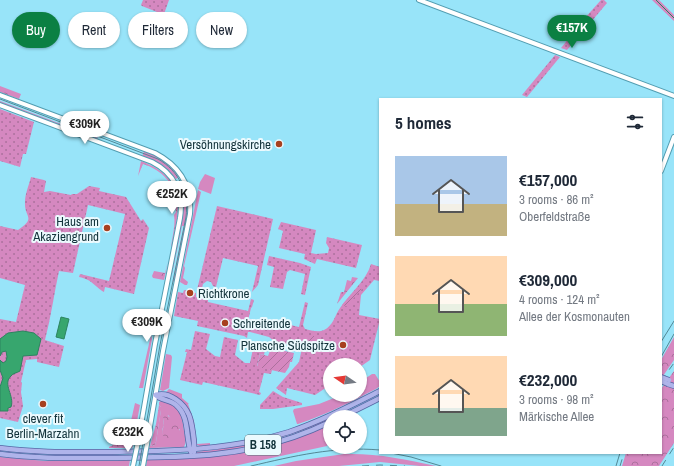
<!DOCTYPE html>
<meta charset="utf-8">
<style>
:root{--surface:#fff;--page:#f6f6f7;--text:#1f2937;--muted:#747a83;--accent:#0b8043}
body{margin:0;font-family:"Archivo Narrow",sans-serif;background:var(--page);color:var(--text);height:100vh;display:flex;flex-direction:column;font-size:15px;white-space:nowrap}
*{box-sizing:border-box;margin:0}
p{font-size:13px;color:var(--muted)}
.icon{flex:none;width:22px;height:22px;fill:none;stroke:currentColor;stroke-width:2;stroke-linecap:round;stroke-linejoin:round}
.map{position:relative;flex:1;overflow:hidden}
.side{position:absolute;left:379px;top:98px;width:283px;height:356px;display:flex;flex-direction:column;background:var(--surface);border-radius:0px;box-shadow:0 1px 3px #0004}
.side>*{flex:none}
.top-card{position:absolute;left:12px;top:12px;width:307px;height:36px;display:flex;gap:8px}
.needle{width:26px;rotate:283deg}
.buttons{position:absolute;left:323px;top:358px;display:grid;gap:8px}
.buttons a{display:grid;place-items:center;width:44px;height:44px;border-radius:50%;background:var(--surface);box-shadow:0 1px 3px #0004;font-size:20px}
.price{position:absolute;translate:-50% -34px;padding:0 9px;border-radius:14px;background:#fff;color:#222;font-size:13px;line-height:26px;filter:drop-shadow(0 1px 2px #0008)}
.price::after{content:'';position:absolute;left:50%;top:24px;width:12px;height:9px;margin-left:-6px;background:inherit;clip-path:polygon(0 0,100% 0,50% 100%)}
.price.selected{background:var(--accent);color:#fff}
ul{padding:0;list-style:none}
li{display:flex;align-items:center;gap:12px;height:100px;padding:0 16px}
li span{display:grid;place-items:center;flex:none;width:112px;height:80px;border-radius:0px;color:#555}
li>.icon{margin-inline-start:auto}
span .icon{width:48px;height:48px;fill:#fffc;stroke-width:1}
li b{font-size:17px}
h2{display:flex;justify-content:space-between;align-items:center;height:48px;padding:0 16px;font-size:17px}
.tag{padding:0 14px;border-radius:18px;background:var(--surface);box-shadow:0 1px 3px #0004;font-size:14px;line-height:36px}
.tag.selected{background:var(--accent);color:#fff}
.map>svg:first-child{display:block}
.grass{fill:#d588c0;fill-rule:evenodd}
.forest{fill:url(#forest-crowns)}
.park{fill:url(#park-dots)}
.garden{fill:url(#garden-furrows)}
.water{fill:#37a66e;stroke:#2c845f}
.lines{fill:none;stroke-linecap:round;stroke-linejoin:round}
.stream{stroke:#2c845f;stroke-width:1}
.secondary-casing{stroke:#529db1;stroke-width:6}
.primary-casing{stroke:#5566a4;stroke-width:6}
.secondary{stroke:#fff;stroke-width:4}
.primary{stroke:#afb4ea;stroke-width:4.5}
.tram{stroke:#538896;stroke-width:1}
.rail{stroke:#538896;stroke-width:1;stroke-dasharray:7 7;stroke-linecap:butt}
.secondary-bridge-casing{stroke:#529db1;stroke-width:6;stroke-linecap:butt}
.primary-bridge-casing{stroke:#5566a4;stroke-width:6;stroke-linecap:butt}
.secondary-bridge{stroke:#fff;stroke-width:4}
.primary-bridge{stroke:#afb4ea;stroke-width:4.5}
.poi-dot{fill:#a7401f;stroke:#ecfafe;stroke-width:1.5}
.labels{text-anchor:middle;stroke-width:4;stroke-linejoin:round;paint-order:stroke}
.shield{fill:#ecfafe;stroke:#546f76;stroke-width:1}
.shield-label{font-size:12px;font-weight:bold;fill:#13333b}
.poi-label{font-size:13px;fill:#13333b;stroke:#ecfafe;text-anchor:end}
</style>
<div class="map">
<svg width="674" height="466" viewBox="0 0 674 466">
<defs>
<pattern id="forest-crowns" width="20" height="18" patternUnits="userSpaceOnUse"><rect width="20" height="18" fill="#d588c0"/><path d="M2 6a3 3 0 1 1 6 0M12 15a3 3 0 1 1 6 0" fill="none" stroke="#ac709d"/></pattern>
<pattern id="park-dots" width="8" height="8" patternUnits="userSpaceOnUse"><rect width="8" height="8" fill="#d588c0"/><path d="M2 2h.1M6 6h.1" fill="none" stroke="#ac709d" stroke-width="1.8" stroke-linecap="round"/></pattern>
<pattern id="garden-furrows" width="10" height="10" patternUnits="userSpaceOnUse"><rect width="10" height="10" fill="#d588c0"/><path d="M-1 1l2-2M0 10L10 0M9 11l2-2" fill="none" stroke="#ac709d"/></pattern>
</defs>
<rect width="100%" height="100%" fill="#98e4f9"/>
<g class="grass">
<path d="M652,0H659L674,15V21Z"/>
<path d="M0,101L98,138V139L0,103Z"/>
<path d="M144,151C161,157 168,163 180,176L176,179L164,167L142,157Z"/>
<path d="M205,174L215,178L211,194L198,189L200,182Z"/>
<path d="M187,189L188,195L189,214L174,282L173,281L184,226H182L171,279L182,202L181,191Z"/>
<path d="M198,190L201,192L184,266L185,268L183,278L188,282L187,285H185L180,282Z"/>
<path d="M151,335L152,339L143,388H139Z"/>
<path d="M166,354L171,355L172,357L169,388L163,391L160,390Z"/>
<path d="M372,374H375L380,382V386L376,389C351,402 325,415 298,424H297L293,411L294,409L319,404L334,398L335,399L343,395H360V382Z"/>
<path d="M169,389L182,394V398L189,404H188L194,421L197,444L210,443V445L200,446L197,445C194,438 194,430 193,423C191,408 180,397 166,392Z"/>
<path d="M161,401C179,405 182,414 184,431C185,437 187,442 184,447L149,448L150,442V446L155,445L156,442L161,410V407L159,405V402ZM168,415L180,430L164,436C162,432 161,430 164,426L163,418Z"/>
<path d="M135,403L140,405L132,448H109V447L112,446L116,443L119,431H122L123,433L128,434Z"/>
<path d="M330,418V420L327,421C285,438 243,450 199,454L196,452C242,447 288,438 330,418Z"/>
<path d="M327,426V446L234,466H146L147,460C196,459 243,454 290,440C302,437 315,431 327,426Z"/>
<path d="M344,454C376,453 405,459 436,466H420L380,462L339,466H274L296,461Z"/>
<path d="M0,457L46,461L130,460L129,466H0Z"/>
</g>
<g class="forest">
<path d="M0,86L21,94L19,99L0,92Z"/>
<path d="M141,161C190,180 179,209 171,251C171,240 176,227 174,215L176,212L175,206L177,205C176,184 162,170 143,164L138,176Z"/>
<path d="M168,261L164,280L153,278L152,276L154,271L165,273Z"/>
<path d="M352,277L358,278L337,304L341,292H344L347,280L351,281Z"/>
<path d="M674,337V360L661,379V360Z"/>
<path d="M674,371V443L659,466H622L626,453H661V389Z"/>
<path d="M159,405L161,407V410L156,442L155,445L150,446L156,424Z"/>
<path d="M166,413L169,417C177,417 181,429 179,436C171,443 157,437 164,426L163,418Z"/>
<path d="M128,433L135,435L132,448H109V447L112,446L116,442L119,443L122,437Z"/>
</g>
<g class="park">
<path d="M143,0H169L164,14H162L142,6L141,5Z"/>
<path d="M601,0H604L607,3L591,22L584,19Z"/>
<path d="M582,22L588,25L567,50L561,48Z"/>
<path d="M555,55L560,57L527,97L522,95Z"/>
<path d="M0,109L34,122L26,154H23L20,167L0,161Z"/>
<path d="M31,177L44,180L46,181L44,192L50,191L71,195L72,194H77L89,186L100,188L99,191L126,197L141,221L143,219L149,228L134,294L105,287L104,292C94,286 93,280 79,277L80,274L109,281L125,214L88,205L73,273L59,271C54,294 51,317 45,340L64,346L59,367L37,362V359L26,360L21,382L22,383L21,392L23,406L18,422L0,418V319L16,322L25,285L0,278V226L18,230C37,217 24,218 25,202C25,194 29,185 31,177Z"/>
<path d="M217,206L273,219L258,285L252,292L258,266L223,258L216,287L213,286L211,282L207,281L203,284L202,288L197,290Z"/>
<path d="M281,222L316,230L311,253L316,254L328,253L329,248L326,243L327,237L362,245L356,268L317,259L315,264L304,259L305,254L279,248L283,231L278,229Z"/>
<path d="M269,256L300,263L311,267L305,295L301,294L305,274L290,270L287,272L283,289L270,287L274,267L267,265Z"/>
<path d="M371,264L380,267V281L374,280L361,295L359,315L380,319L370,360L360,367V365H330V385L315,395L287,388L286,395L276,388L299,362L302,348L274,341L269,337L250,332H248L247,338L244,336L197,326L198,321L174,316L178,292L183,293L184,290L196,293V297L208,300V302L248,311L251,299L254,300L252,307L251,308L246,329L269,335L247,329L249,319L254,320L253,324L271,327L273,321L299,327L305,302L308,303L303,325L305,329C311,330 318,333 324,330C333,326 335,315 340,308C350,293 366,281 371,264Z"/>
<path d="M195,331L210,334L206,349L215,356L220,357L224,337L238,340L235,355L245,363H250L254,344L261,345L265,350L264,355L260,354L257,366L272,370L271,374L264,373L259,392L261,393L260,395L203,382L202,385L180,380L187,352H185L186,349L191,350Z"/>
<path d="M273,391L283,397L302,403V405L273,409H260V405Z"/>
</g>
<g class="garden">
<path d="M357,288L362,289L351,301L353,302L349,307L342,305Z"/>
<path d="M311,335L317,337L319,341L312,345H307L304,343V337L306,335Z"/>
<path d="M271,348L294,353L292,362H290L289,367L285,373L257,367L260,354L268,356Z"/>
</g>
<g class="water">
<path d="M61,317L69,319L64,339L56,337Z"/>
<path d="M23,331L34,333L41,339L37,355L23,356L20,371C17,373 13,373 11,376C2,384 15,396 11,407L8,408V411H0V387L3,378L0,370V360L3,363L6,361L7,357L6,351L2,352L0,356V339L8,333Z"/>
</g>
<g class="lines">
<path class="stream" d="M656,0L674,18"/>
<g class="secondary-casing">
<g id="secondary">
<path d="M419,0L674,96"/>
<path d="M0,95L155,153C180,166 192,187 190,214L163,351L147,444"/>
<path d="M0,105L152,162C174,173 184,193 180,218L155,344L138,442"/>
<path d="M661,171L674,137"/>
</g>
</g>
<g class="primary-casing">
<g id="primary">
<path d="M668,384L674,386"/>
<path d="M156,395C169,391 184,403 189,415C192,423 195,443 194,452"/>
<path d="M156,395C161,401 170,399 176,405C190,417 185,436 191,452"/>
<path d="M342,417L380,398"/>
<path d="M0,448C37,453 74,452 112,452C172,451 231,450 289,432C321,421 350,406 380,391"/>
<path d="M0,454C37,459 75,458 112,458C147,457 182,458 216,454C255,450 295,439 330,422"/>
</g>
</g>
<use href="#secondary" class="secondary"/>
<use href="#primary" class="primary"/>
<g class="tram">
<path d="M0,99L158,159C179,171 189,192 186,217L160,345L139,466"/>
<path d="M661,342L674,321"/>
<path d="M661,357L674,334"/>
<path d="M391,453L411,457L441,466"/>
<path d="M251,466C294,456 335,446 380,450"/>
<path d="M616,466L620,453"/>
</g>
<g class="rail">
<path d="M661,381L674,363"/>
<path d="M362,466L380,465L405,466"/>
<path d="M620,466L624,453"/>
<path d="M662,466L674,447"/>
</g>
<g class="secondary-bridge-casing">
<g id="secondary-bridge">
<path d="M133,466L138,442"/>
<path d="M143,466L147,444"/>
</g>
</g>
<g class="primary-bridge-casing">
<g id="primary-bridge">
<path d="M661,377L669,380"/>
<path d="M661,381L668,384"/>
</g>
</g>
<use href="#secondary-bridge" class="secondary-bridge"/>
<use href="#primary-bridge" class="primary-bridge"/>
</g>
<g class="poi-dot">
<circle cx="279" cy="144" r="4"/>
<circle cx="107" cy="228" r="4"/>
<circle cx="190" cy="293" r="4"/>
<circle cx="225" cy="323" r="4"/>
<circle cx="343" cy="345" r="4"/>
<circle cx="43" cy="404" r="4"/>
</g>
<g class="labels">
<rect class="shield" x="245" y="435" width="36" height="20" rx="3"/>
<g class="shield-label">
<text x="263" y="449">B 158</text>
</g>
<g class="poi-label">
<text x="271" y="149">Versöhnungskirche</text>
<text x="99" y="226">Haus am<tspan x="99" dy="15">Akaziengrund</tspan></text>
<text x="198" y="298" text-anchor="start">Richtkrone</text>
<text x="233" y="328" text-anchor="start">Schreitende</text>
<text x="335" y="350">Plansche Südspitze</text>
<text x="43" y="423" text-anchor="middle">clever fit<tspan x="43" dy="15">Berlin-Marzahn</tspan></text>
</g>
</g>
</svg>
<div class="buttons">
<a><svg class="needle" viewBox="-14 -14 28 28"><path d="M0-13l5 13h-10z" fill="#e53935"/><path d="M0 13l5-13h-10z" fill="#747a83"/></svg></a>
<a><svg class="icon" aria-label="locate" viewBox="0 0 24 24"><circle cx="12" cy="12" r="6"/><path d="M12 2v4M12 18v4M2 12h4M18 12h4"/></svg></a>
</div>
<b class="price selected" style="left:572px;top:49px">€157K</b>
<b class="price" style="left:85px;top:145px">€309K</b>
<b class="price" style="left:172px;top:215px">€252K</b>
<b class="price" style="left:147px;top:343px">€309K</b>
<b class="price" style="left:128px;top:453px">€232K</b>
<div class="top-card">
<a class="tag selected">Buy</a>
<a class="tag">Rent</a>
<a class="tag">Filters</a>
<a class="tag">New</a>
</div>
<section class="side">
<h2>5 homes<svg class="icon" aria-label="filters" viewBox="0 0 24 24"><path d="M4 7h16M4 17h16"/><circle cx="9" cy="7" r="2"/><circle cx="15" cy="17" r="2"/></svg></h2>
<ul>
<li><span style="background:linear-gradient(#a9c7e8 60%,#c2b280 0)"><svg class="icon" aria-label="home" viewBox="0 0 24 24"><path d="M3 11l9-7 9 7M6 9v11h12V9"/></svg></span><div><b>€157,000</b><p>3 rooms · 86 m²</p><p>Oberfeldstraße</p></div></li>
<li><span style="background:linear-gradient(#ffd9b3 60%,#8fb573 0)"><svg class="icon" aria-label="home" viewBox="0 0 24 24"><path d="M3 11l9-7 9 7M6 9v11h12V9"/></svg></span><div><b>€309,000</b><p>4 rooms · 124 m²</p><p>Allee der Kosmonauten</p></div></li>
<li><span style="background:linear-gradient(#ffd9b3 65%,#7fa58c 0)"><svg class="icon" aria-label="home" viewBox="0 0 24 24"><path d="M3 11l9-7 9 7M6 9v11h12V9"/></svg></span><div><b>€232,000</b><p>3 rooms · 98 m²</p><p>Märkische Allee</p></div></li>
</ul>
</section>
</div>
